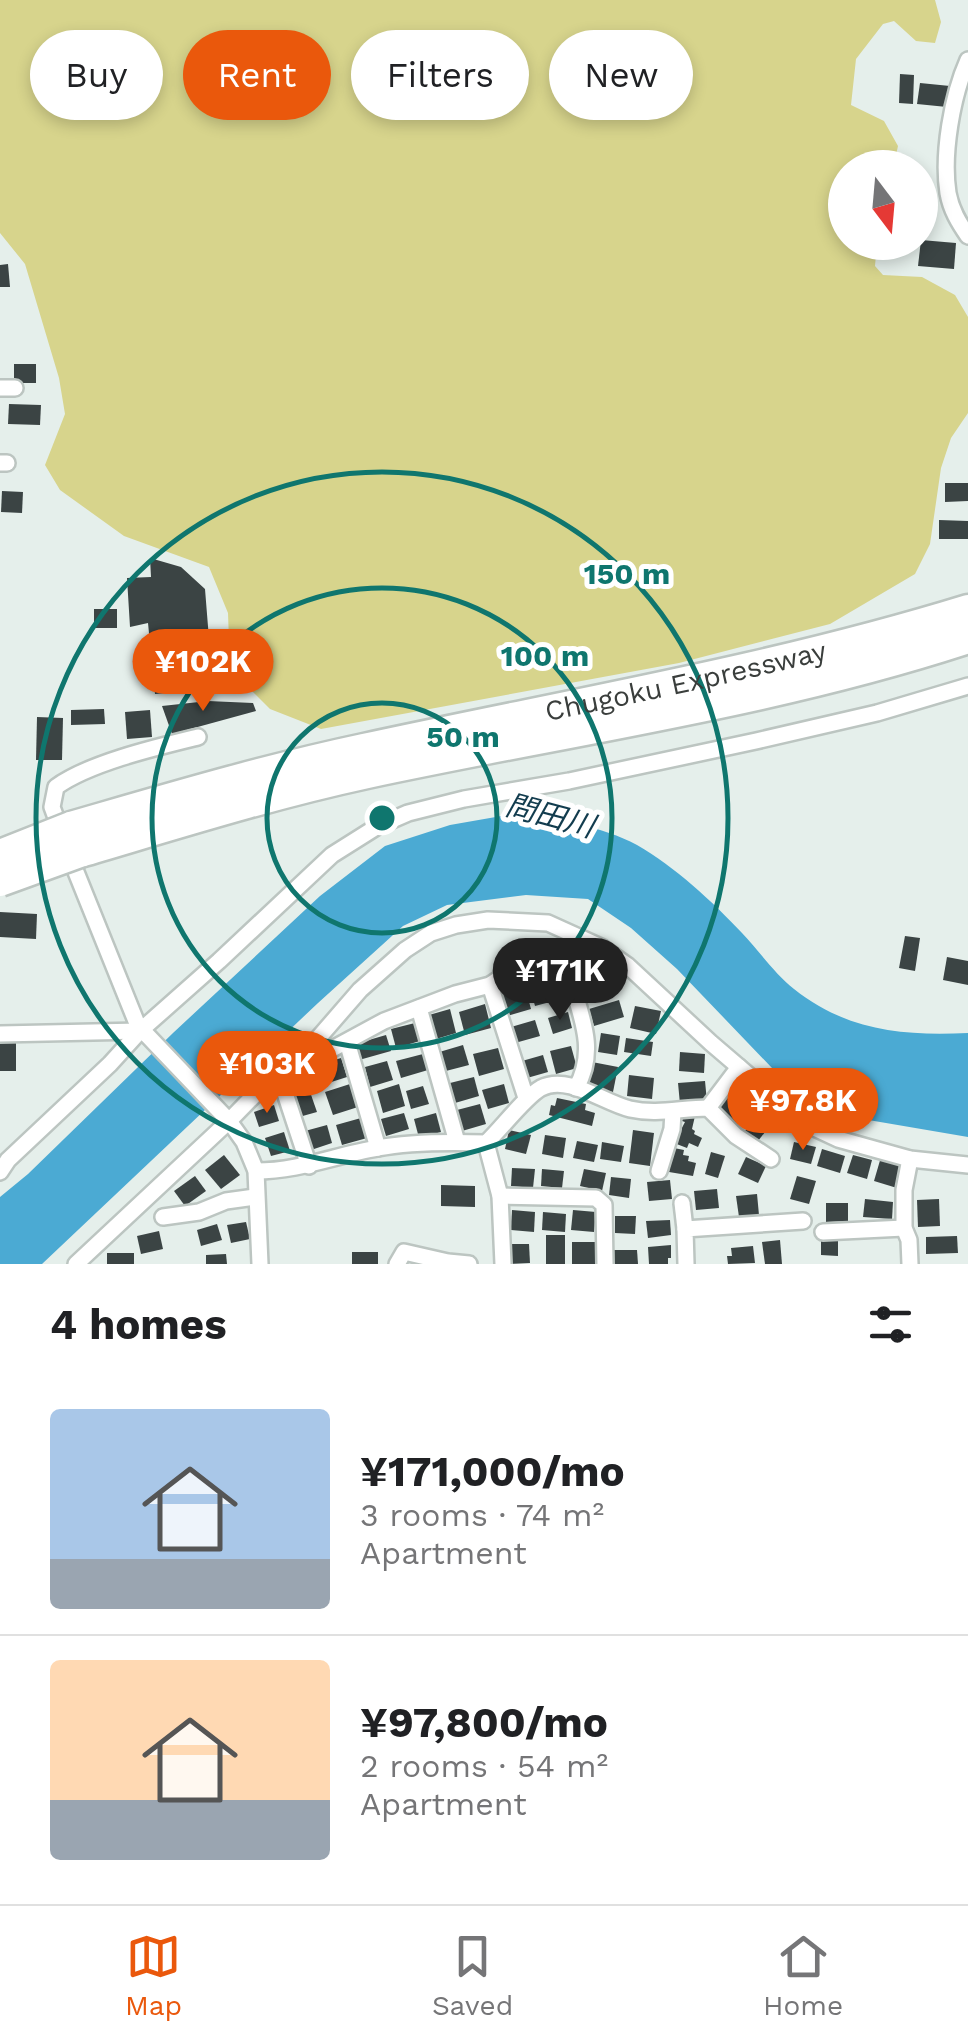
<!DOCTYPE html>
<meta charset="utf-8">
<style>
:root{--surface:#fff;--page:#f6f6f6;--text:#202124;--muted:#757577;--line:#e0e0e0;--accent:#ea580c}
body{margin:0;font-family:"Work Sans","Noto Sans JP",sans-serif;background:var(--page);color:var(--text);height:100vh;display:flex;flex-direction:column;font-size:38px;white-space:nowrap}
*{box-sizing:border-box;margin:0}
p{font-size:32px;color:var(--muted)}
.icon{flex:none;width:55px;height:55px;fill:none;stroke:currentColor;stroke-width:2;stroke-linecap:round;stroke-linejoin:round}
.map{position:relative;height:1264px;overflow:hidden}
.panel{display:flex;flex-direction:column;background:var(--surface);flex:1}
.panel>*{flex:none}
.guide{position:absolute;left:30px;top:30px;width:910px;height:90px;display:flex;gap:20px}
.needle{width:65px;rotate:164deg}
.tools{position:absolute;left:828px;top:150px;display:grid;gap:20px}
.tools a{display:grid;place-items:center;width:110px;height:110px;border-radius:50%;background:var(--surface);box-shadow:0 5px 15px #0003;font-size:50px}
.price{position:absolute;translate:-50% -85px;padding:0 22px;border-radius:35px;background:var(--accent);color:#fff;font-size:32px;line-height:65px;filter:drop-shadow(0 2px 5px #0008)}
.price::after{content:'';position:absolute;left:50%;top:60px;width:30px;height:22px;margin-left:-15px;background:inherit;clip-path:polygon(0 0,100% 0,50% 100%)}
.price.on{background:#222;color:#fff}
ul{padding:0;list-style:none}
li{display:flex;align-items:center;gap:30px;height:250px;padding:0 50px}
li+li{border-top:2px solid var(--line)}
li span{display:grid;place-items:center;flex:none;width:280px;height:200px;border-radius:10px;color:#555}
li>.icon{margin-inline-start:auto}
span .icon{width:120px;height:120px;fill:#fffc;stroke-width:1}
li b{font-size:42px}
h2{display:flex;justify-content:space-between;align-items:center;height:120px;padding:0 50px;font-size:42px}
.pill{padding:0 35px;border-radius:45px;background:var(--surface);box-shadow:0 5px 15px #0003;font-size:35px;line-height:90px}
.pill.on{background:var(--accent);color:#fff}
.menu{display:flex;justify-content:space-around;align-items:center;height:140px;border-top:2px solid var(--line);background:var(--surface);font-size:28px;color:var(--muted)}
.menu a{display:grid;justify-items:center;gap:5px}
.menu .on{color:var(--accent)}
.map>svg:first-child{display:block}
.green{fill:#d7d48c}
.water{fill:#4baad3}
.building{fill:#3b4444}
.lines{fill:none;stroke-linecap:round;stroke-linejoin:round}
.minor-casing{stroke:#bcc5c1;stroke-width:20}
.motorway-casing{stroke:#bcc5c1;stroke-width:35}
.minor{stroke:#fff;stroke-width:15}
.motorway{stroke:#fff;stroke-width:30}
.motorway-bridge-casing{stroke:#bcc5c1;stroke-width:35;stroke-linecap:butt}
.motorway-bridge{stroke:#fff;stroke-width:30}
.ring{fill:none;stroke:#0f766e;stroke-width:5}
.labels{text-anchor:middle;stroke-width:10;stroke-linejoin:round;paint-order:stroke}
.street-label{font-size:28px;fill:#3a3e3c;stroke:#fff}
.water-label{font-size:30px;font-style:italic;fill:#123c4e;stroke:#fff}
.centre{fill:#0f766e;stroke:#fff;stroke-width:5}
.ring-label{font-size:30px;text-anchor:middle;font-weight:bold;fill:#0f766e;stroke:#fff;stroke-width:10;stroke-linejoin:round;paint-order:stroke}
</style>
<div class="map">
<svg width="968" height="1264" viewBox="0 0 968 1264">
<rect width="100%" height="100%" fill="#e5efeb"/>
<path class="green" d="M0,0H935L941,22L935,43L916,41L894,21L883,24L856,59L851,105L884,121L898,146L894,164L886,167L845,168V242L877,243L875,266L883,275L922,277L955,295L968,317V413L951,438L941,468L930,544L915,574L830,624L679,663L321,729L270,709L230,669L228,613L209,567L124,536L60,490L45,465L65,414L59,378L25,264L0,233Z"/>
<path class="water" d="M519,813C557,820 602,826 637,845C675,867 712,901 742,933C759,951 775,974 794,989C847,1031 903,1036 968,1033V1137L845,1116L806,1098L772,1068L677,969L631,928L588,899L526,895L447,905L403,926L318,1003L42,1264H0V1197L28,1174L173,1033L320,896L385,846L450,825Z"/>
<g class="building">
<path d="M900,74L914,75L913,104L899,103Z"/>
<path d="M920,83L950,86L947,107L917,104Z"/>
<path d="M921,240L956,243L954,269L918,266Z"/>
<path d="M8,264L10,287H0V265Z"/>
<rect x="14" y="364" width="22" height="19"/>
<path d="M9,404L41,405L40,425L8,424Z"/>
<path d="M945,483H968V501L945,502Z"/>
<path d="M2,491L23,492L22,513L1,512Z"/>
<path d="M939,520L968,521V539H939Z"/>
<path d="M150,558L181,567L205,589L213,689L155,694L148,623L130,627L127,578L151,577Z"/>
<rect x="94" y="609" width="23" height="19"/>
<path d="M208,701L253,703L256,711L172,734L162,706Z"/>
<path d="M104,709L105,724L71,725V710Z"/>
<path d="M150,710L152,737L127,739L125,712Z"/>
<path d="M37,717L63,718L62,760H36Z"/>
<path d="M0,912L37,914L36,939L0,937Z"/>
<path d="M905,936L920,938L915,971L899,968Z"/>
<path d="M947,957L968,961V985L943,980Z"/>
<path d="M560,980L565,998L535,1006L530,988Z"/>
<path d="M525,987L531,1009L507,1016L501,994Z"/>
<path d="M619,1000L624,1017L594,1026L589,1009Z"/>
<path d="M485,1004L491,1028L465,1035L459,1012Z"/>
<path d="M635,1006L661,1011L656,1034L630,1028Z"/>
<path d="M450,1009L456,1033L436,1039L429,1015Z"/>
<path d="M568,1012L572,1028L553,1034L548,1018Z"/>
<path d="M535,1020L540,1036L515,1043L511,1027Z"/>
<path d="M415,1023L420,1041L396,1048L391,1029Z"/>
<path d="M601,1033L620,1036L617,1055L598,1052Z"/>
<path d="M386,1035L391,1051L359,1060L355,1044Z"/>
<path d="M626,1038L653,1042L651,1056L624,1052Z"/>
<rect x="0" y="1041" width="16" height="30"/>
<path d="M463,1045L469,1065L442,1072L436,1053Z"/>
<path d="M571,1046L577,1068L556,1074L550,1051Z"/>
<path d="M498,1048L504,1069L479,1076L473,1054Z"/>
<path d="M680,1052L705,1054L704,1073L679,1071Z"/>
<path d="M423,1054L428,1070L401,1078L396,1061Z"/>
<path d="M543,1055L548,1072L527,1078L522,1061Z"/>
<path d="M341,1058L347,1077L322,1085L316,1066Z"/>
<path d="M387,1061L393,1080L370,1087L365,1067Z"/>
<path d="M592,1062L618,1067L613,1092L587,1087Z"/>
<path d="M629,1075L654,1078L652,1099L627,1096Z"/>
<path d="M474,1077L479,1096L455,1103L450,1083Z"/>
<path d="M705,1081L707,1102L680,1104L678,1083Z"/>
<path d="M350,1084L358,1107L333,1115L325,1092Z"/>
<path d="M399,1084L405,1106L383,1113L377,1091Z"/>
<path d="M504,1084L509,1103L488,1109L482,1090Z"/>
<path d="M423,1086L429,1104L411,1109L406,1091Z"/>
<path d="M309,1089L317,1112L299,1117L292,1095Z"/>
<path d="M729,1095L747,1109L736,1123L717,1109Z"/>
<path d="M557,1098L586,1104L585,1110L595,1113L592,1126L549,1115L551,1105L555,1106Z"/>
<path d="M480,1104L486,1124L462,1131L457,1110Z"/>
<path d="M274,1105L279,1121L259,1127L254,1112Z"/>
<path d="M685,1112L695,1116L692,1129L695,1131L694,1134L702,1138L698,1147L689,1143L687,1148L674,1143L685,1122L682,1121Z"/>
<path d="M404,1113L409,1129L386,1136L381,1119Z"/>
<path d="M436,1113L441,1132L419,1138L414,1119Z"/>
<path d="M757,1117L769,1127L758,1141L745,1131Z"/>
<path d="M361,1118L367,1138L342,1145L336,1125Z"/>
<path d="M327,1125L332,1143L311,1150L305,1131Z"/>
<path d="M509,1130L531,1135L526,1154L505,1149Z"/>
<path d="M633,1130L654,1133L650,1166L629,1163Z"/>
<path d="M284,1132L290,1151L271,1156L265,1138Z"/>
<path d="M545,1135L566,1138L563,1158L542,1154Z"/>
<path d="M577,1141L598,1145L594,1162L573,1158Z"/>
<path d="M602,1142L624,1146L621,1162L600,1159Z"/>
<path d="M794,1142L816,1147L811,1164L790,1159Z"/>
<path d="M674,1148L684,1150L683,1155L689,1156L688,1161L696,1163L693,1176L669,1172Z"/>
<path d="M822,1149L845,1156L840,1173L817,1166Z"/>
<path d="M711,1152L725,1156L718,1178L705,1174Z"/>
<path d="M224,1155L240,1175L221,1189L205,1170Z"/>
<path d="M853,1155L872,1160L867,1179L847,1173Z"/>
<path d="M746,1157L766,1166L758,1183L738,1174Z"/>
<path d="M881,1157L904,1164L897,1188L874,1181Z"/>
<path d="M512,1168L535,1169L533,1188L511,1186Z"/>
<path d="M542,1169L564,1171L562,1188L541,1186Z"/>
<path d="M584,1169L606,1173L602,1191L580,1186Z"/>
<path d="M195,1176L206,1191L185,1206L174,1191Z"/>
<path d="M797,1176L816,1181L809,1204L790,1199Z"/>
<path d="M611,1177L631,1179L629,1198L609,1195Z"/>
<path d="M670,1180L672,1199L649,1201L647,1182Z"/>
<path d="M441,1185L475,1186V1207L441,1206Z"/>
<path d="M717,1189L719,1208L696,1210L694,1191Z"/>
<path d="M757,1194L759,1215L739,1217L736,1196Z"/>
<path d="M865,1199L893,1202L892,1219L863,1217Z"/>
<path d="M939,1199L940,1226L918,1227L917,1200Z"/>
<path d="M826,1203H848V1221L826,1222Z"/>
<path d="M512,1210L535,1212L534,1232L511,1230Z"/>
<path d="M573,1210L596,1212L594,1232L571,1230Z"/>
<path d="M543,1212L566,1214L565,1232L542,1230Z"/>
<path d="M615,1216H636L635,1234L615,1233Z"/>
<path d="M670,1220L671,1235L648,1238L646,1221Z"/>
<path d="M246,1222L250,1239L231,1243L227,1225Z"/>
<path d="M217,1224L222,1240L201,1246L197,1230Z"/>
<path d="M159,1231L163,1249L141,1254L137,1236Z"/>
<rect x="546" y="1235" width="19" height="29"/>
<path d="M957,1236L958,1253L926,1254V1237Z"/>
<path d="M780,1240L782,1264H765L762,1242Z"/>
<path d="M821,1240H838V1256L821,1255Z"/>
<rect x="572" y="1242" width="23" height="22"/>
<path d="M509,1244H529L530,1263L509,1264Z"/>
<path d="M671,1245V1258H668V1264H649L648,1247Z"/>
<path d="M753,1246L755,1263L728,1264L727,1256H732L731,1248Z"/>
<path d="M614,1250H637L638,1264H614Z"/>
<rect x="352" y="1252" width="26" height="12"/>
<rect x="107" y="1253" width="27" height="11"/>
<path d="M226,1254L227,1264H206V1255Z"/>
</g>
<g class="lines">
<g class="minor-casing">
<g id="minor">
<path d="M968,60C952,96 942,154 948,193C951,210 959,223 968,236"/>
<path d="M0,388H15"/>
<path d="M0,463H7"/>
<path d="M490,985L526,1098"/>
<path d="M419,1008L457,1142"/>
<path d="M140,1031L76,872L52,807L56,787C89,763 157,747 198,737"/>
<path d="M0,1034L140,1031L146,1034L229,1121L244,1142L256,1171L260,1264"/>
<path d="M347,1042L378,1148"/>
<path d="M708,1108L739,1067"/>
<path d="M486,1143L500,1196L503,1264"/>
<path d="M309,1166L283,1087L323,1054L384,1021L455,994L490,985L509,972L533,961L571,981C582,1019 597,1051 576,1088"/>
<path d="M256,1171C299,1171 336,1155 378,1148C409,1142 455,1142 486,1143C501,1129 525,1097 541,1088C568,1074 604,1103 630,1109C657,1115 681,1108 708,1108L736,1136L771,1159"/>
<path d="M659,1171L672,1129L673,1112"/>
<path d="M0,1172L8,1160L110,1064L140,1031L219,961L332,855L378,826L408,813L464,799L569,781L756,741L877,713L968,686"/>
<path d="M500,1196L596,1198L604,1205L605,1264"/>
<path d="M682,1203L685,1229"/>
<path d="M163,1217L199,1212L226,1201L255,1197"/>
<path d="M823,1232L904,1228"/>
<path d="M76,1264L229,1121L270,1079L314,1043L360,990L405,950L431,933L456,925L488,920L548,923L601,947L628,966L711,1043L788,1109L810,1126L838,1139L910,1159L968,1165"/>
<path d="M397,1264L404,1252L448,1262L469,1264"/>
<path d="M686,1264L685,1229L803,1221"/>
<path d="M910,1264L909,1240L904,1228V1190L910,1159"/>
</g>
</g>
<g class="motorway-casing">
<g id="motorway">
<path id="s1" d="M71,827C168,799 265,770 364,749C566,705 770,671 968,610"/>
<path d="M80,852C175,824 270,794 367,773C567,730 773,702 968,638"/>
</g>
</g>
<use href="#minor" class="minor"/>
<use href="#motorway" class="motorway"/>
<g class="motorway-bridge-casing">
<g id="motorway-bridge">
<path d="M0,855L71,827"/>
<path d="M0,881L80,852"/>
</g>
</g>
<use href="#motorway-bridge" class="motorway-bridge"/>
</g>
<g class="ring">
<circle cx="382" cy="818" r="115"/>
<circle cx="382" cy="818" r="230"/>
<circle cx="382" cy="818" r="346"/>
</g>
<g class="labels">
<g class="street-label">
<text dy="10" stroke="none"><textPath href="#s1" startOffset="632">Chugoku Expressway</textPath></text>
</g>
<g class="water-label">
<text transform="translate(550 816) rotate(15)" y="10">問田川</text>
</g>
</g>
<circle cx="382" cy="818" r="15" class="centre"/>
<g class="ring-label">
<text x="627" y="584">150 m</text>
<text x="545" y="666">100 m</text>
<text x="463" y="747">50 m</text>
</g>
</svg>
<div class="tools">
<a><svg class="needle" viewBox="-14 -14 28 28"><path d="M0-13l5 13h-10z" fill="#e53935"/><path d="M0 13l5-13h-10z" fill="#757577"/></svg></a>
</div>
<b class="price" style="left:203px;top:714px">¥102K</b>
<b class="price on" style="left:560px;top:1023px">¥171K</b>
<b class="price" style="left:267px;top:1116px">¥103K</b>
<b class="price" style="left:803px;top:1153px">¥97.8K</b>
<div class="guide">
<a class="pill">Buy</a>
<a class="pill on">Rent</a>
<a class="pill">Filters</a>
<a class="pill">New</a>
</div>
</div>
<section class="panel">
<h2>4 homes<svg class="icon" aria-label="filters" viewBox="0 0 24 24"><path d="M4 7h16M4 17h16"/><circle cx="9" cy="7" r="2"/><circle cx="15" cy="17" r="2"/></svg></h2>
<ul>
<li><span style="background:linear-gradient(#a9c7e8 75%,#9aa5b1 0)"><svg class="icon" aria-label="home" viewBox="0 0 24 24"><path d="M3 11l9-7 9 7M6 9v11h12V9"/></svg></span><div><b>¥171,000/mo</b><p>3 rooms · 74 m²</p><p>Apartment</p></div></li>
<li><span style="background:linear-gradient(#ffd9b3 70%,#9aa5b1 0)"><svg class="icon" aria-label="home" viewBox="0 0 24 24"><path d="M3 11l9-7 9 7M6 9v11h12V9"/></svg></span><div><b>¥97,800/mo</b><p>2 rooms · 54 m²</p><p>Apartment</p></div></li>
</ul>
</section>
<nav class="menu">
<a class="on"><svg class="icon" aria-label="map" viewBox="0 0 24 24"><path d="M3 6l6-2 6 2 6-2v14l-6 2-6-2-6 2zM9 4v14M15 6v14"/></svg>Map</a>
<a><svg class="icon" aria-label="saved" viewBox="0 0 24 24"><path d="M7 4h10v16l-5-4-5 4z"/></svg>Saved</a>
<a><svg class="icon" aria-label="home" viewBox="0 0 24 24"><path d="M3 11l9-7 9 7M6 9v11h12V9"/></svg>Home</a>
</nav>
